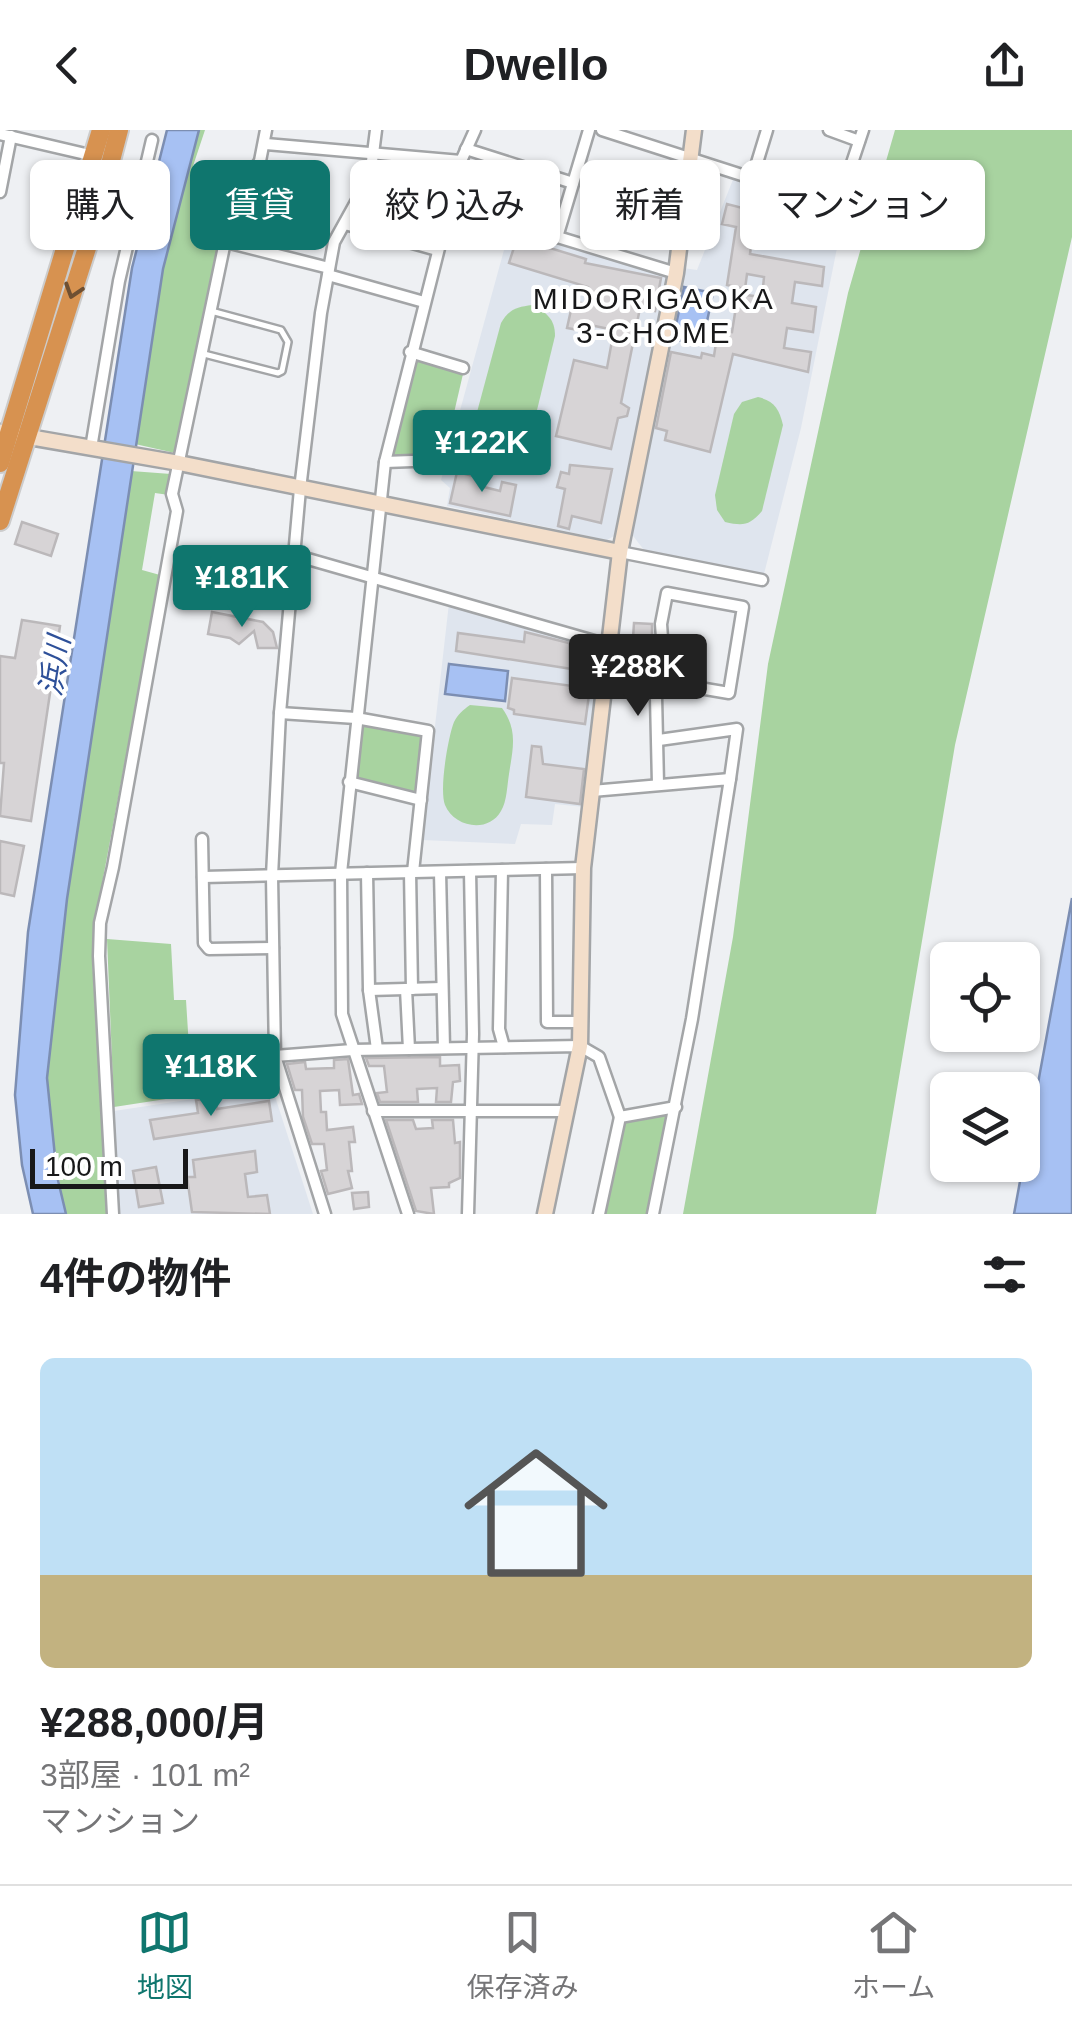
<!DOCTYPE html>
<html lang="ja">
<meta charset="utf-8">
<style>
:root{--surface:#fff;--page:#f2f2f2;--text:#202124;--muted:#757577;--line:#e0e0e0;--accent:#0f766e}
body{margin:0;font-family:Helvetica,"Noto Sans JP",sans-serif;background:var(--page);color:var(--text);height:100vh;display:flex;flex-direction:column;font-size:38px;white-space:nowrap}
*{box-sizing:border-box;margin:0}
p{font-size:32px;color:var(--muted)}
.icon{flex:none;width:55px;height:55px;fill:none;stroke:currentColor;stroke-width:2;stroke-linecap:round;stroke-linejoin:round}
.map{position:relative;height:1084px;overflow:hidden}
.details{display:flex;flex-direction:column;background:var(--surface);flex:1}
.details>*{flex:none}
.top-card{position:absolute;left:30px;top:30px;width:1012px;height:90px;display:flex;gap:20px}
.fabs{position:absolute;left:930px;top:812px;display:grid;gap:20px}
.fabs a{display:grid;place-items:center;width:110px;height:110px;border-radius:15px;background:var(--surface);box-shadow:0 2px 8px #0004;font-size:50px}
.scale{position:absolute;left:30px;bottom:25px;width:158px;box-sizing:border-box;padding-left:10px;border:5px solid #181819;border-top:0;font-size:28px;line-height:35px;white-space:nowrap;color:#181819;-webkit-text-stroke:8px #fff;paint-order:stroke}
.price{position:absolute;translate:-50% -85px;padding:0 22px;border-radius:10px;background:var(--accent);color:#fff;font-size:32px;line-height:65px;filter:drop-shadow(0 2px 5px #0008)}
.price::after{content:'';position:absolute;left:50%;top:60px;width:30px;height:22px;margin-left:-15px;background:inherit;clip-path:polygon(0 0,100% 0,50% 100%)}
.price.selected{background:#222;color:#fff}
ul{padding:0;list-style:none}
li{display:grid;align-content:center;gap:20px;height:530px;padding:0 40px}
li span{display:grid;place-items:center;height:310px;border-radius:15px;color:#555}
li>.icon{margin-inline-start:auto}
span .icon{width:180px;height:180px;fill:#fffc;stroke-width:1}
li b{font-size:42px}
h2{display:flex;justify-content:space-between;align-items:center;height:120px;padding:0 40px;font-size:42px}
.chip{padding:0 35px;border-radius:15px;background:var(--surface);box-shadow:0 2px 8px #0004;font-size:35px;line-height:90px}
.chip.selected{background:var(--accent);color:#fff}
header{display:flex;justify-content:space-between;align-items:center;height:130px;padding:0 40px;background:var(--surface);font-size:45px;font-weight:800}
.dock{display:flex;justify-content:space-around;align-items:center;height:140px;border-top:2px solid var(--line);background:var(--surface);font-size:28px;color:var(--muted)}
.dock a{display:grid;justify-items:center;gap:5px}
.dock .selected{color:var(--accent)}
.map>svg:first-child{display:block}
.built{fill:#dfe5ee}
.green{fill:#a8d3a0}
.water{fill:#a7c1f3;stroke:#7c8eb2;stroke-width:2.5}
.building{fill:#d7d4d6;stroke:#bbb8ba;stroke-width:2.5}
.lines{fill:none;stroke-linecap:round;stroke-linejoin:round}
.lane-casing{stroke:#a3a5a7;stroke-width:10}
.street-casing{stroke:#a3a5a7;stroke-width:15}
.secondary-casing{stroke:#a3a5a7;stroke-width:19}
.highway-casing{stroke:#ccc;stroke-width:22}
.lane{stroke:#fff;stroke-width:5}
.street{stroke:#fff;stroke-width:10}
.secondary{stroke:#f3deca;stroke-width:14}
.highway{stroke:#d79250;stroke-width:18}
.oneway{stroke:#6e4f32}
.labels{text-anchor:middle;stroke-width:8;stroke-linejoin:round;paint-order:stroke}
.neighbourhood-label{font-size:30px;letter-spacing:2.5px;fill:#181819;stroke:#fff}
.water-label{font-size:30px;font-style:italic;fill:#2e5099;stroke:#fff}
</style>
<header><svg class="icon" aria-label="back" viewBox="0 0 24 24"><path d="M15 5l-7 7 7 7"/></svg>Dwello<svg class="icon" aria-label="share" viewBox="0 0 24 24"><path d="M12 15V3M7 8l5-5 5 5M5 13v7h14v-7"/></svg></header>
<div class="map">
<svg width="1072" height="1084" viewBox="0 0 1072 1084">
<rect width="100%" height="100%" fill="#eef0f3"/>
<g class="built">
<path d="M759,41L846,73L801,298L764,444L644,420L630,402L683,138L697,140L734,47L754,54Z"/>
<path d="M510,98L663,144L667,150L614,406L607,410L447,376L450,358L441,350Z"/>
<path d="M449,473L600,517L584,677L555,674L552,695L521,694L515,714L422,710Z"/>
<path d="M272,957L313,1084H118L114,981Z"/>
</g>
<g class="green">
<path d="M197,0H205L191,42L235,55L230,66L175,323L135,314L161,145Z"/>
<path d="M895,0H1072V107L955,615L876,1084H683L733,807L768,534L848,163Z"/>
<path d="M532,175C547,183 555,189 555,206L529,313C516,335 499,330 480,319L473,297L501,193C509,179 517,177 532,175Z"/>
<path d="M413,230L463,244L444,326L391,327Z"/>
<path d="M758,267C774,271 779,278 783,295L762,381C749,396 743,396 725,392L717,380L715,365L734,284L742,272Z"/>
<path d="M131,341L171,344L169,365L155,363L142,440L160,445L95,791L92,826L107,1084H65L51,1003L47,948L55,843Z"/>
<path d="M470,575L502,578C518,600 513,618 509,644C507,656 507,671 501,681C488,704 454,697 445,675C439,660 448,607 454,592C458,584 463,580 470,575Z"/>
<path d="M359,593L422,605L416,666L353,650Z"/>
<path d="M107,809L171,814L174,870H186L192,965L114,977Z"/>
<path d="M670,983L648,1084H604L625,991Z"/>
</g>
<g class="water">
<path d="M167,0H199L163,139L67,769L47,948L57,1046L66,1084H33L22,1035L15,965L28,802L132,138Z"/>
<path d="M684,157L713,163L702,215L673,209Z"/>
<path d="M449,534L508,541L505,571L445,564Z"/>
<path d="M1072,768V1084H1014Z"/>
</g>
<g class="building">
<path d="M784,55L834,74L825,100L823,118L753,102L750,124L824,137L822,156L795,152L792,173L816,177L813,202L787,198L784,218L811,222L808,242L733,224L710,322L665,310L667,301L656,298L671,222L701,228L702,223L714,226L718,200L732,202L738,164L762,167L764,147L747,144L745,159L727,155L736,97L722,94L727,74L774,86Z"/>
<path d="M517,108L586,129L585,133L661,148L655,181L640,178L621,273L629,278L627,286L618,288L611,319L556,306L574,230L607,238L614,200L590,195L589,202L567,198L573,171L585,174L588,157L509,133Z"/>
<path d="M570,335L612,339L601,393L572,386L569,399L558,396L565,359L557,357L561,342L569,344Z"/>
<path d="M457,342L486,349L484,357L500,361L502,352L516,355L510,386L450,373Z"/>
<path d="M22,392L58,404L51,426L15,414Z"/>
<path d="M212,482L263,492L273,502L277,518H258L254,501L239,514L230,508L208,504Z"/>
<path d="M22,490L60,496L31,691L0,686L4,633H0V526L15,528Z"/>
<path d="M634,493L652,494V509L633,508Z"/>
<path d="M525,502L573,514L572,522L593,524L591,542L456,521L458,503L524,512Z"/>
<path d="M512,548L573,556V562L589,565L585,594L514,584V580L508,578Z"/>
<path d="M532,616L541,617L543,634L584,639L580,674L526,667Z"/>
<path d="M0,711L24,716L14,766L0,763Z"/>
<path d="M440,927V936L459,935L460,951L453,952L451,972H436L437,958L417,959L418,972H380L377,963L387,962L384,936H369L366,928Z"/>
<path d="M348,929L353,965L359,964L362,974L340,975L339,960L320,961L321,982H326L327,1000L353,997L355,1012H349L352,1041H348L352,1058L328,1064L321,1041L327,1040L324,1014H312L303,987L302,960H295L287,934L305,932L306,939L334,938V930Z"/>
<path d="M216,967L217,979L269,971L272,991L154,1009L150,990L198,983L196,970Z"/>
<path d="M386,990H413L416,999L433,998L432,990H453L455,1013L460,1012V1048L449,1053V1057L431,1058L434,1084L416,1081Z"/>
<path d="M255,1021L257,1042L245,1044L248,1067L267,1065L270,1084L192,1082L187,1047H195L193,1030Z"/>
<path d="M156,1037L163,1073L139,1077L133,1041Z"/>
<path d="M368,1062L369,1077L354,1079L352,1063Z"/>
</g>
<g class="lines">
<g class="lane-casing">
<path id="lane" d="M204,224L278,243L282,241L288,212L281,200L211,181"/>
</g>
<g class="street-casing">
<g id="street">
<path d="M602,0L748,47L753,46L767,0"/>
<path d="M829,0L859,11"/>
<path d="M0,4L94,26"/>
<path d="M266,14L461,31"/>
<path d="M466,19L573,53"/>
<path d="M756,35L834,65L842,63L863,0"/>
<path d="M0,62L11,6"/>
<path d="M449,74L676,143"/>
<path d="M345,94L437,120"/>
<path d="M557,107L589,0"/>
<path d="M226,112L329,138"/>
<path d="M328,145L424,172"/>
<path d="M410,222L463,238"/>
<path d="M91,318L119,151L152,10"/>
<path d="M385,332L440,330"/>
<path d="M620,422L762,450"/>
<path d="M294,425L608,515"/>
<path d="M655,523L658,654"/>
<path d="M607,527L663,522L661,494L667,463L743,477L729,563L670,553L663,522"/>
<path d="M280,583L356,588L428,601L413,742"/>
<path d="M659,610L737,599L730,649"/>
<path d="M349,652L421,670"/>
<path d="M592,661L730,649L692,889L653,1084"/>
<path d="M202,709L204,813L209,819L273,818"/>
<path d="M546,739L547,892H579"/>
<path d="M502,740L499,899L504,917"/>
<path d="M410,742L412,859"/>
<path d="M440,742L444,918"/>
<path d="M367,743L369,860L377,919"/>
<path d="M203,747L583,738"/>
<path d="M406,859L409,919"/>
<path d="M369,860L442,858"/>
<path d="M275,926L352,920L580,916L599,927L620,987"/>
<path d="M373,981H568"/>
<path d="M113,1084L99,826L100,793L113,737L177,381L172,364L234,69L260,31L266,0"/>
<path d="M325,1084L275,926L272,746L280,583L300,359L321,183L334,112L370,47L376,0"/>
<path d="M408,1084L342,884L341,743L385,332L461,31L475,0"/>
<path d="M468,1084L473,904L470,741"/>
<path d="M599,1084L620,987L676,977"/>
</g>
</g>
<g class="secondary-casing">
<g id="secondary">
<path d="M0,302L179,333L620,422"/>
<path d="M545,1084L580,916L583,738L620,422L676,143L694,0"/>
</g>
</g>
<g class="highway-casing">
<g id="highway">
<path d="M0,333L101,0"/>
<path d="M0,391L93,99L119,0"/>
</g>
</g>
<use href="#lane" class="lane"/>
<use href="#street" class="street"/>
<use href="#secondary" class="secondary"/>
<use href="#highway" class="highway"/>
</g>
<defs><path id="oneway-chevron" d="M-2-3.5L2.5 0L-2 3.5" fill="none" stroke-width="1.6" stroke-linecap="round" stroke-linejoin="round" transform="scale(2.5)"/></defs>
<use class="oneway" href="#oneway-chevron" transform="translate(73 161) rotate(108)"/>
<g class="labels">
<g class="neighbourhood-label">
<text x="654" y="179">MIDORIGAOKA<tspan x="654" dy="34">3-CHOME</tspan></text>
</g>
<g class="water-label">
<text transform="translate(55 536) rotate(-81)" y="10">浜川</text>
</g>
</g>
</svg>
<div class="fabs">
<a><svg class="icon" aria-label="locate" viewBox="0 0 24 24"><circle cx="12" cy="12" r="6"/><path d="M12 2v4M12 18v4M2 12h4M18 12h4"/></svg></a>
<a><svg class="icon" aria-label="layers" viewBox="0 0 24 24"><path d="M12 4l9 5-9 5-9-5zM3 14l9 5 9-5"/></svg></a>
</div>
<div class="scale">100 m</div>
<b class="price" style="left:482px;top:365px">¥122K</b>
<b class="price" style="left:242px;top:500px">¥181K</b>
<b class="price selected" style="left:638px;top:589px">¥288K</b>
<b class="price" style="left:211px;top:989px">¥118K</b>
<div class="top-card">
<a class="chip">購入</a>
<a class="chip selected">賃貸</a>
<a class="chip">絞り込み</a>
<a class="chip">新着</a>
<a class="chip">マンション</a>
</div>
</div>
<section class="details">
<h2>4件の物件<svg class="icon" aria-label="filters" viewBox="0 0 24 24"><path d="M4 7h16M4 17h16"/><circle cx="9" cy="7" r="2"/><circle cx="15" cy="17" r="2"/></svg></h2>
<ul>
<li><span style="background:linear-gradient(#bfe0f5 70%,#c2b280 0)"><svg class="icon" aria-label="home" viewBox="0 0 24 24"><path d="M3 11l9-7 9 7M6 9v11h12V9"/></svg></span><div><b>¥288,000/月</b><p>3部屋 · 101 m²</p><p>マンション</p></div></li>
</ul>
</section>
<nav class="dock">
<a class="selected"><svg class="icon" aria-label="map" viewBox="0 0 24 24"><path d="M3 6l6-2 6 2 6-2v14l-6 2-6-2-6 2zM9 4v14M15 6v14"/></svg>地図</a>
<a><svg class="icon" aria-label="saved" viewBox="0 0 24 24"><path d="M7 4h10v16l-5-4-5 4z"/></svg>保存済み</a>
<a><svg class="icon" aria-label="home" viewBox="0 0 24 24"><path d="M3 11l9-7 9 7M6 9v11h12V9"/></svg>ホーム</a>
</nav>
